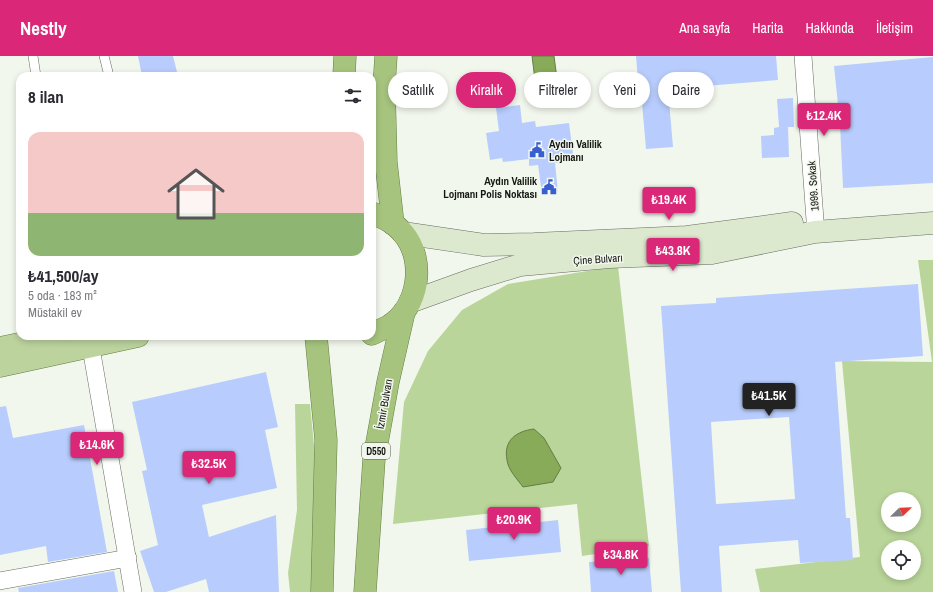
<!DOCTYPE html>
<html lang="tr">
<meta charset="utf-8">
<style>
:root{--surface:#fff;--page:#f7f7f7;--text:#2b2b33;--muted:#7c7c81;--accent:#db2777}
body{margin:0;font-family:"Archivo Narrow",sans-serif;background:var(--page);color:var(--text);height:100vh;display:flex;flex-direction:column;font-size:15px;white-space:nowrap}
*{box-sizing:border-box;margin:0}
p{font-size:13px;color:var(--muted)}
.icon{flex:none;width:22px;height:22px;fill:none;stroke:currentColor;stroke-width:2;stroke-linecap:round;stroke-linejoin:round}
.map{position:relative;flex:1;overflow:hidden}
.sheet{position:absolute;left:16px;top:16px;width:360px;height:268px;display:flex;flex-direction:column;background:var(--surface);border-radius:12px;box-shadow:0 2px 6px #0003}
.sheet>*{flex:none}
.top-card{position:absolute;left:388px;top:16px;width:380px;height:36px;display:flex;gap:8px}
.needle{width:26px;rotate:67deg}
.controls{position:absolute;left:881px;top:436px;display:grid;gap:8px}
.controls a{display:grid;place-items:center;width:40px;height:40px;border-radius:50%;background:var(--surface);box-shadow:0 2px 6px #0003;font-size:20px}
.price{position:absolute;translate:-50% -34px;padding:0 9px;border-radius:4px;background:var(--accent);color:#fff;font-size:13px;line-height:26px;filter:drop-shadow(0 1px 2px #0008)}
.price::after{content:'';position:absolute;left:50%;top:24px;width:12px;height:9px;margin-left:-6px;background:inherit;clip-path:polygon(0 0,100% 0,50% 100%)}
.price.active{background:#222;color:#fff}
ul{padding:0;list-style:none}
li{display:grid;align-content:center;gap:8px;height:212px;padding:0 12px}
li span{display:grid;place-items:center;height:124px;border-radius:12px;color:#555}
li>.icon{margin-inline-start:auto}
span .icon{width:72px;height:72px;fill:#fffc;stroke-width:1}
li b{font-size:17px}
h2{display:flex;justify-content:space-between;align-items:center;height:48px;padding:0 12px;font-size:17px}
.chip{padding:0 14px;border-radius:18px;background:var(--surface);box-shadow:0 2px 6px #0003;font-size:14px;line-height:36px}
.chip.active{background:var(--accent);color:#fff}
header{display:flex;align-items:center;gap:24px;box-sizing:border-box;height:56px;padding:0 20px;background:var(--accent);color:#fff}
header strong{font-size:19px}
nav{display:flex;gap:22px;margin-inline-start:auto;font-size:14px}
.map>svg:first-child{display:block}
.green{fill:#b9d599;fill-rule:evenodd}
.water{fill:#87ab58;stroke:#647e43}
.building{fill:#b8cdfd;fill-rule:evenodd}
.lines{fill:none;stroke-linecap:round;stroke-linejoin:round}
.service-casing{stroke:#666b62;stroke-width:10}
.minor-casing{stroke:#666b62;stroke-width:18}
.secondary-casing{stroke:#666b62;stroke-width:23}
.primary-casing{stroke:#647e43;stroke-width:23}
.trunk-casing{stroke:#647e43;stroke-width:23}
.service{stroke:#fff;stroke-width:9}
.minor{stroke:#fff;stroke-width:17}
.secondary{stroke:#dde9ce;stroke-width:22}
.primary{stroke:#bcd39e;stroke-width:22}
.trunk{stroke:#a6c47e;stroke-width:22}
.labels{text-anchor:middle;stroke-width:3;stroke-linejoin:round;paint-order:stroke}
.shield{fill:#f2f7ed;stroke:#575a54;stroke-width:1}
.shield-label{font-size:10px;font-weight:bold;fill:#141612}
.poi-label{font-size:11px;font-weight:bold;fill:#141612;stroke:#f2f7ed;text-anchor:start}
.street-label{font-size:11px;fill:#141612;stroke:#f2f7ed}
</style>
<header>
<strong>Nestly</strong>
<nav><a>Ana sayfa</a><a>Harita</a><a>Hakkında</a><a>İletişim</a></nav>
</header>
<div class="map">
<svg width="933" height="536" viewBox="0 0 933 536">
<rect width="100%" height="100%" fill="#f2f7ed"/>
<g class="green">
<path d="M918,204H933V536H760L755,513L860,501L842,305L932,306ZM888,443H914V469H888ZM888,491H914V517H888Z"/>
<path d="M618,210L649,490L582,500L577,448L393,468L404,346L428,295L462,254L508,228Z"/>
<path d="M295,348H310L319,442L315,536H290L288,517L297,454Z"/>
</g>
<g class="water">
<path d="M532,0H554L559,38L537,40Z"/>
<path d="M534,373L544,382L561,412L553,426L523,431C518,424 508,414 507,404C503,384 517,375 534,373Z"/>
</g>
<g class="building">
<path d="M138,0H173L178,20H142Z"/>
<path d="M636,0H776L778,24L668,33L673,91L646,93L641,36H639Z"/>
<path d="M933,1V127L843,132L840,68L834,10Z"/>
<path d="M793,42L794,71H788L789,101L762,102L761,80L774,79V72L779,71L777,43Z"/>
<path d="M520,49L522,67L535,65L536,71L569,67L574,105L555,107L558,136L542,138L538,109L529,110V103L503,106L502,102L490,104L486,77L499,75L496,52Z"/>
<path d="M918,228L923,300L835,306L846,462H850L853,504L800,507L798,484L719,490L722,536H681L661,250L716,247V242ZM789,361L795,443L716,448L711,366Z"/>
<path d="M266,316L278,371L265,374L277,432L202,449L209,481L276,459L279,536H209L206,523L166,536H154L140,495L158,489L142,415L147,414L132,346Z"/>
<path d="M6,350L13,382L84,369L107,496L48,506L46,490L0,499V351Z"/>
<path d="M558,464L561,496L469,505L466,474Z"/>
<path d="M649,502L652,536H591L589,506Z"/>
<path d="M114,515L118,536H19L18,532Z"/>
</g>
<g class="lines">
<g class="service-casing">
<g id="service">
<path d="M33,0L36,20"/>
<path d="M104,0L109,20"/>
</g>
</g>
<g class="minor-casing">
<g id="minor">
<path d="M803,0L815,164V176"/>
<path d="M89,280L133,536"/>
<path d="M0,525L128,502"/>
</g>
</g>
<g class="secondary-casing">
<g id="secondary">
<path d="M403,177L484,189L534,188L687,181L792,167"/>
<path d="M410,246L471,224L520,209L609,201L712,197L815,176L933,167"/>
</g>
</g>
<g class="primary-casing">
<g id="primary">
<path d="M0,292L57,280"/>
<path d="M0,310L138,280"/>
</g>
</g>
<g class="trunk-casing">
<g id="trunk">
<path d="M386,0L384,30L386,106L393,168"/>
<path d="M344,20L345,0"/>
<path d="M372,157C384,162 395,167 403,177C426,204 419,251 389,270C384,273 377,275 372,278"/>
<path d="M316,280L326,384L322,536"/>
<path d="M365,536L374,403L388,326L404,256"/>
</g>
</g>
<use href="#service" class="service"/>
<use href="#minor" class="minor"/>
<use href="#secondary" class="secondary"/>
<use href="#primary" class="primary"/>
<use href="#trunk" class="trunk"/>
</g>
<defs>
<g id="civic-bare" transform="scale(1.2)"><path d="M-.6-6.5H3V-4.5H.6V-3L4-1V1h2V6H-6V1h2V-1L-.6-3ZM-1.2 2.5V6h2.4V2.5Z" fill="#385ecf" stroke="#f2f7ed" stroke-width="2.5" paint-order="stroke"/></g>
</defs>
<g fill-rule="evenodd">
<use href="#civic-bare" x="537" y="94"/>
<use href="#civic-bare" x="549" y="131"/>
</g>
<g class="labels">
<rect class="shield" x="362" y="387" width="28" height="16" rx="3"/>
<g class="shield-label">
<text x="376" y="399">D550</text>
</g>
<g class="poi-label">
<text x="549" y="92">Aydın Valilik<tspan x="549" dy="13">Lojmanı</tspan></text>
<text x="537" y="129" text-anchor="end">Aydın Valilik<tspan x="537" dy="13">Lojmanı Polis Noktası</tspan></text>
</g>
<g class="street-label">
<text transform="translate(813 130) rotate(-94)" y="4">1999. Sokak</text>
<text transform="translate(598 203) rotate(-4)" y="4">Çine Bulvarı</text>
<text transform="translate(384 348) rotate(-80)" y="4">İzmir Bulvarı</text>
</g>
</g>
</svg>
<div class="controls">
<a><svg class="needle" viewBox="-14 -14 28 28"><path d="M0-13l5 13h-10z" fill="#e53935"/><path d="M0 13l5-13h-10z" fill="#7c7c81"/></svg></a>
<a><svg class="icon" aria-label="locate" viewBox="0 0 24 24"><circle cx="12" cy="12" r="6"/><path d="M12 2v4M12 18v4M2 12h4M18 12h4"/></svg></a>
</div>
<b class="price" style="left:824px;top:81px">₺12.4K</b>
<b class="price" style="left:669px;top:165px">₺19.4K</b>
<b class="price" style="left:673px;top:216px">₺43.8K</b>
<b class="price active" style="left:769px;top:361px">₺41.5K</b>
<b class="price" style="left:97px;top:410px">₺14.6K</b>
<b class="price" style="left:209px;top:429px">₺32.5K</b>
<b class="price" style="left:514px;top:485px">₺20.9K</b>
<b class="price" style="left:621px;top:520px">₺34.8K</b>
<div class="top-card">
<a class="chip">Satılık</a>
<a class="chip active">Kiralık</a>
<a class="chip">Filtreler</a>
<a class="chip">Yeni</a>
<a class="chip">Daire</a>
</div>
<section class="sheet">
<h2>8 ilan<svg class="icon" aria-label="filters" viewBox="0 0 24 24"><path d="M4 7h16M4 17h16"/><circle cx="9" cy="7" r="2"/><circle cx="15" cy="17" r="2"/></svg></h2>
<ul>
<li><span style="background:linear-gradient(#f6c9c9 65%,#8fb573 0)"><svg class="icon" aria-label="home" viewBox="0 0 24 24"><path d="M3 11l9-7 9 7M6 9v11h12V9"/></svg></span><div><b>₺41,500/ay</b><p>5 oda · 183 m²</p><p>Müstakil ev</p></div></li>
</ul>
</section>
</div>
